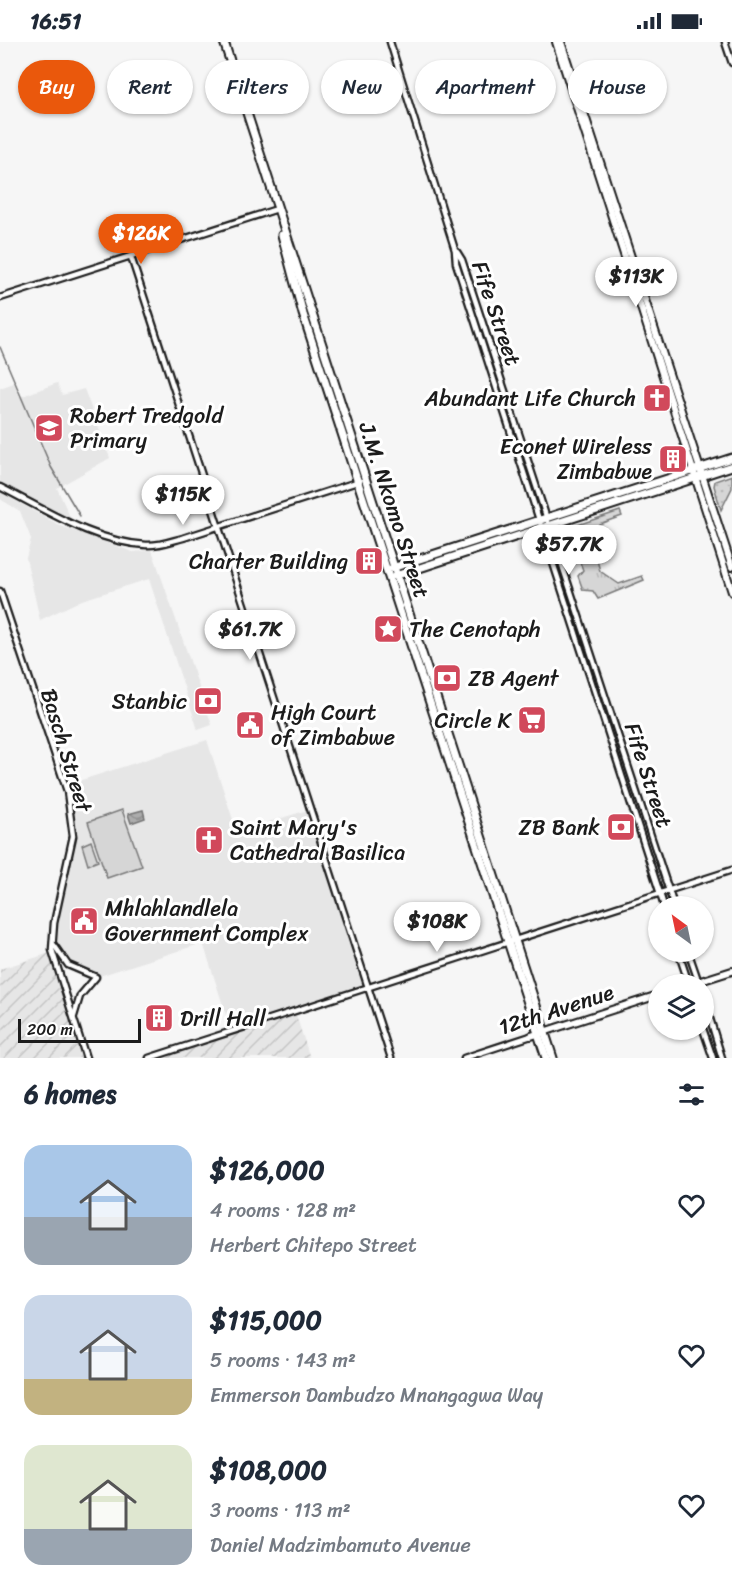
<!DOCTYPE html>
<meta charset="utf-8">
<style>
:root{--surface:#fff;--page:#f6f6f7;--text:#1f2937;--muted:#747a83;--accent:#ea580c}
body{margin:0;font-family:Sriracha,sans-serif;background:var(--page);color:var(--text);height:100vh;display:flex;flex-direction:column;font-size:22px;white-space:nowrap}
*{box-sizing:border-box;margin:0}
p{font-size:20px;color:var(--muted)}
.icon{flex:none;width:33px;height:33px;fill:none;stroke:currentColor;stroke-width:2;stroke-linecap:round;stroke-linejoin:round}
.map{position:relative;height:1016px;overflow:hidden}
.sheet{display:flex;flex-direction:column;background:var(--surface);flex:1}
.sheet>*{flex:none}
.banner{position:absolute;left:18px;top:18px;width:696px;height:54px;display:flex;gap:12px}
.needle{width:39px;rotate:327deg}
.buttons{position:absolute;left:648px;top:854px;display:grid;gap:12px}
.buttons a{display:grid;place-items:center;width:66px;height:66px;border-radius:50%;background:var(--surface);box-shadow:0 2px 4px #0004;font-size:30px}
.scale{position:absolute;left:18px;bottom:15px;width:123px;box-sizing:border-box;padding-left:6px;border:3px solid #1c1c1c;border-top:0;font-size:16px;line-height:21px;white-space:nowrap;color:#1c1c1c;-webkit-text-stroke:4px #fff;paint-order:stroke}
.price{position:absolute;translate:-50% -51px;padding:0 14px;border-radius:21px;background:#fff;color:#222;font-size:20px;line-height:39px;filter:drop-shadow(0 2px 3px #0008)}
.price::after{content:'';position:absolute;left:50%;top:36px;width:18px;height:14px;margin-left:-9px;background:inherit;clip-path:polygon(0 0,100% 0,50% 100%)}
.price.current{background:var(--accent);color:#fff}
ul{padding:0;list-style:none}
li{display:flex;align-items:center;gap:18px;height:150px;padding:0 24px}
li span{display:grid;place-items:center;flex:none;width:168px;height:120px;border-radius:18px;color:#555}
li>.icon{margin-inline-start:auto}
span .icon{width:72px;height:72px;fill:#fffc;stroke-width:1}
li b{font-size:26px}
h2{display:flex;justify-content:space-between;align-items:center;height:72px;padding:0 24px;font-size:26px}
.chip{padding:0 21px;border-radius:27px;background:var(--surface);box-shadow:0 2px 4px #0004;font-size:21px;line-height:54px}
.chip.current{background:var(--accent);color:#fff}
.status{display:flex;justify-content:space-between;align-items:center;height:42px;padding:0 30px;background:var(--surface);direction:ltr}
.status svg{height:16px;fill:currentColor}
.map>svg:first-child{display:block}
.built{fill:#e6e6e6}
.industrial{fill:url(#industrial-furrows)}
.grass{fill:url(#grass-tufts);stroke:#797979;stroke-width:1.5}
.park{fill:url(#park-dots);stroke:#797979;stroke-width:1.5}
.pitch{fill:#d6d6d6;stroke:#797979;stroke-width:1.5}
.water{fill:url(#water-waves);stroke:#727272;stroke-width:1.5}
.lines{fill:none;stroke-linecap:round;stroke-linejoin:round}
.stream{stroke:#727272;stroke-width:1.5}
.minor-casing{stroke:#1c1c1c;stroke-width:9}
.major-casing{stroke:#1c1c1c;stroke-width:10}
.highway-casing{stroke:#1c1c1c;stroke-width:11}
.minor{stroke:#fff;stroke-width:4.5}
.major{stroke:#fff;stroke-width:6}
.highway{stroke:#fff;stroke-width:7}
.labels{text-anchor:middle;stroke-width:6;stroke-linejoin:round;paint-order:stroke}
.street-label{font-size:22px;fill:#1c1c1c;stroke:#fff}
.poi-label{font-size:22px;fill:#1c1c1c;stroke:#fff;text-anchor:start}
</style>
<div class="status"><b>16:51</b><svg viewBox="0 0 49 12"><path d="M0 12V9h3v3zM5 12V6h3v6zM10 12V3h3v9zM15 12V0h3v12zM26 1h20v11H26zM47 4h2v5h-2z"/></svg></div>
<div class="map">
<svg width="732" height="1016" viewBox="0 0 732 1016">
<defs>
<pattern id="industrial-furrows" width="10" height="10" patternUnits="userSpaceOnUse" patternTransform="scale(1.5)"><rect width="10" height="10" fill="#e6e6e6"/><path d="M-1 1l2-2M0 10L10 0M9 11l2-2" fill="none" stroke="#c5c5c5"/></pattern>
<pattern id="grass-tufts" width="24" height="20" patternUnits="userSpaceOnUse" patternTransform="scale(1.5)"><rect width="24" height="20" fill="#d6d6d6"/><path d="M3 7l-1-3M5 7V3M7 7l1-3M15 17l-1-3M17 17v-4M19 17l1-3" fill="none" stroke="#b7b7b7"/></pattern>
<pattern id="park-dots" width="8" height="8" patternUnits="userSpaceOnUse" patternTransform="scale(1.5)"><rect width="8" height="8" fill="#d6d6d6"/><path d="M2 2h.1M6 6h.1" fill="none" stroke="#b7b7b7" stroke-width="1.8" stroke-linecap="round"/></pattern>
<pattern id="water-waves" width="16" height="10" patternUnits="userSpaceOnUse" patternTransform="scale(1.5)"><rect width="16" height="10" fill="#acacac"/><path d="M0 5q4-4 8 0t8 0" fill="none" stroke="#939393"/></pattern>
</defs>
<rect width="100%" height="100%" fill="#f6f6f6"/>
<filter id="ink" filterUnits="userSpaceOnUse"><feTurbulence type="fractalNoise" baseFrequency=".0167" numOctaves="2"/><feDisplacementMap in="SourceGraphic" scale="12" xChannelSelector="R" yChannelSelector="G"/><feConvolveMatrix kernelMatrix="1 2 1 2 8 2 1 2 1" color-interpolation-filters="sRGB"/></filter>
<g filter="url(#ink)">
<g class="built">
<path d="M14,341L20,355L57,341L62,353L84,347L110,416L57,446L71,477L0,443V346Z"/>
<path d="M0,450L58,483L133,510L152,508L212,683L198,688L149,537L82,558L40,578L26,516L31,497L20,469L0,457Z"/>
<path d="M207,698L235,784L243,788L311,767L367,946L231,988L203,901L96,935L69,922L56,907L55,882L72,805L66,743Z"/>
</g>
<g class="industrial">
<path d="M50,911L85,1016H0V927Z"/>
<path d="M295,970L310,1016H153Z"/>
</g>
<path class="grass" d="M620,469L622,474L599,482L602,493L592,500L600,529L619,542L642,534L644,538L598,557L593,549L583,548L578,534L583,528L578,515L571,513L562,488Z"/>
<path class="park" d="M732,433V446L721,468L714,444L715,439Z"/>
<g class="pitch">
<path d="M122,768L142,824L107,836L88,780Z"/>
<path d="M91,799L98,819L88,823L82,803Z"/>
</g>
<path class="water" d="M143,768L145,776L131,781L128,772Z"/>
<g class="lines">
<path class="stream" d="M0,305L51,425L80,474"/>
<g class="minor-casing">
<g id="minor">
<path d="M390,0L455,208L456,221L664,864"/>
<path d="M725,0L732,21"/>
<path d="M457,210L462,218L674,864"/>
<path d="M131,215L391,1016"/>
<path d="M0,256L274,168"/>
<path d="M0,445C46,468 94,500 146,503C159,504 171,499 183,496L360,439"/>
<path d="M0,549L67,749L73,794L54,881L52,908L86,1016"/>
<path d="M54,903L68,923L96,935L80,954L74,974"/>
<path d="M678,909L689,942"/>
<path d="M688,909L699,941"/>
<path d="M704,957L722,1016"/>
<path d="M703,987L713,1016"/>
<path d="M149,1016L732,828"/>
<path d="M464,1016L531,994"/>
</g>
</g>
<g class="major-casing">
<g id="major">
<path d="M556,0L732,550"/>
<path d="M561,0L732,525"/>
<path d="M691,942L732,929"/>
<path d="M531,994L658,953"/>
</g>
</g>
<g class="highway-casing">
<g id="highway">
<path d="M224,0L553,1016"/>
<path d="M282,193L303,272L546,1016"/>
<path d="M392,526L732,416"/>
<path d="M395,534L732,424"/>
</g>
</g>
<use href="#minor" class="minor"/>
<use href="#major" class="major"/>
<use href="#highway" class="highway"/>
</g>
</g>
<defs>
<g id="church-square" transform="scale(1.5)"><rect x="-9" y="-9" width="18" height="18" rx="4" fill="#d1495b" stroke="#fff"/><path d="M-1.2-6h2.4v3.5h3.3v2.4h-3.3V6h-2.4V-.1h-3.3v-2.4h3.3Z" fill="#fff"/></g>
<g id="school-square" transform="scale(1.5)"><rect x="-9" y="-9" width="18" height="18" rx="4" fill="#d1495b" stroke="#fff"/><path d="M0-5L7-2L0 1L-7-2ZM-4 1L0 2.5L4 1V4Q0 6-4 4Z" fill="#fff"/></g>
<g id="building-square" transform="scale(1.5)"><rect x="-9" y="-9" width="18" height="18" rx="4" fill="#d1495b" stroke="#fff"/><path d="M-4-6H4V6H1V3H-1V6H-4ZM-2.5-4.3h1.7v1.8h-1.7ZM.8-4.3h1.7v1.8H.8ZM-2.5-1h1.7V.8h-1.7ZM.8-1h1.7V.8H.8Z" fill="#fff"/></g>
<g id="sight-square" transform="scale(1.5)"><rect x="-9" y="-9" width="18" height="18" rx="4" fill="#d1495b" stroke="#fff"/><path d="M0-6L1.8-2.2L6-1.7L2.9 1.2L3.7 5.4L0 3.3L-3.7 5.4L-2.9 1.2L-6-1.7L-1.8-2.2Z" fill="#fff"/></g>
<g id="bank-square" transform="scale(1.5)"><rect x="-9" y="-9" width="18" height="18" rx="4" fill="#d1495b" stroke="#fff"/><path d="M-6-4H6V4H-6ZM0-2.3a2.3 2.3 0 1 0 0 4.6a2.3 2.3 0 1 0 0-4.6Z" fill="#fff"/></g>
<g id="supermarket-square" transform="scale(1.5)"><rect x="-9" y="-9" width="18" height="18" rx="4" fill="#d1495b" stroke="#fff"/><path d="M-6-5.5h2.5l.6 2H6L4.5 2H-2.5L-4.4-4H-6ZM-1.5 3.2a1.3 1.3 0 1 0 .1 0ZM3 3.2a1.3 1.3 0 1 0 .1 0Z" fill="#fff"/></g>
<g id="civic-square" transform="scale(1.5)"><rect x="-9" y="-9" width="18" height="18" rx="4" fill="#d1495b" stroke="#fff"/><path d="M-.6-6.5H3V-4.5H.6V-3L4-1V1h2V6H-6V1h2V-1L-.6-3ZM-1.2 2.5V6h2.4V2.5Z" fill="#fff"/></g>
</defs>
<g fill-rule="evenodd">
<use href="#church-square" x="657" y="356"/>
<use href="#school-square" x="49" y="386"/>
<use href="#building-square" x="673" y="417"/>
<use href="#building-square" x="369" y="519"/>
<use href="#sight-square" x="388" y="587"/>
<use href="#bank-square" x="447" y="636"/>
<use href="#bank-square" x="208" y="659"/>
<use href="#supermarket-square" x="532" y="678"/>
<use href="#civic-square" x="250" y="683"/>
<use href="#bank-square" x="621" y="785"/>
<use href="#church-square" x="209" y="798"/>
<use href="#civic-square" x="84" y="879"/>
<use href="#building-square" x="159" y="976"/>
</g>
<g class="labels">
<g class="street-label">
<text transform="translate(497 271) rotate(71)" y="8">Fife Street</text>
<text transform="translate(395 468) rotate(72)" y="8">J.M. Nkomo Street</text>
<text transform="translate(67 708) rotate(73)" y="8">Basch Street</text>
<text transform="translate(649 733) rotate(72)" y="8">Fife Street</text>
<text transform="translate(556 967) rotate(-18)" y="8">12th Avenue</text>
</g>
<g class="poi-label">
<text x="636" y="364" text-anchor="end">Abundant Life Church</text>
<text x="70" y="381">Robert Tredgold<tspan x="70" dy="25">Primary</tspan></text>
<text x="652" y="412" text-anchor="end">Econet Wireless<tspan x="652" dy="25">Zimbabwe</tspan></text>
<text x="348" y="527" text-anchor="end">Charter Building</text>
<text x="409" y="595">The Cenotaph</text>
<text x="468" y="644">ZB Agent</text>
<text x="187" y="667" text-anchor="end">Stanbic</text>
<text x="271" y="678">High Court<tspan x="271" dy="25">of Zimbabwe</tspan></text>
<text x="511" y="686" text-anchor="end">Circle K</text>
<text x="230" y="793">Saint Mary's<tspan x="230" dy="25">Cathedral Basilica</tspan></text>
<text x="600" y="793" text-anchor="end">ZB Bank</text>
<text x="105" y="874">Mhlahlandlela<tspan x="105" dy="25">Government Complex</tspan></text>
<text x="180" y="984">Drill Hall</text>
</g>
</g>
</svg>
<div class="buttons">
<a><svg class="needle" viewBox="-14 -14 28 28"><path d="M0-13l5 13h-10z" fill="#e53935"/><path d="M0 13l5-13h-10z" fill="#747a83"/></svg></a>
<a><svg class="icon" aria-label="layers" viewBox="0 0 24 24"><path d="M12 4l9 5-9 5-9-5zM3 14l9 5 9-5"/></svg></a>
</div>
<div class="scale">200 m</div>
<b class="price current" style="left:141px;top:223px">$126K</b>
<b class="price" style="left:636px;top:266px">$113K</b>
<b class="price" style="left:183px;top:484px">$115K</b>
<b class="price" style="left:569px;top:534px">$57.7K</b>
<b class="price" style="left:250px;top:619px">$61.7K</b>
<b class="price" style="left:437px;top:911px">$108K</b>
<div class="banner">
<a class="chip current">Buy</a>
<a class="chip">Rent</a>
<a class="chip">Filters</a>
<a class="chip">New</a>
<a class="chip">Apartment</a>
<a class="chip">House</a>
</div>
</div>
<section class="sheet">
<h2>6 homes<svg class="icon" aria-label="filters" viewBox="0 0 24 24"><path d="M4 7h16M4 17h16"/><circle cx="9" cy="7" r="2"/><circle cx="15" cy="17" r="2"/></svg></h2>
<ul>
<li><span style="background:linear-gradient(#a9c7e8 60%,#9aa5b1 0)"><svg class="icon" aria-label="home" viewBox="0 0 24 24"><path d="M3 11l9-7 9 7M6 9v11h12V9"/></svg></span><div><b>$126,000</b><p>4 rooms · 128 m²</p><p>Herbert Chitepo Street</p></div><svg class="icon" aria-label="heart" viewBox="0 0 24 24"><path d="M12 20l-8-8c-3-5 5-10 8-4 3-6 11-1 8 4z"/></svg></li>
<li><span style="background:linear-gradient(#c9d6e8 70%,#c2b280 0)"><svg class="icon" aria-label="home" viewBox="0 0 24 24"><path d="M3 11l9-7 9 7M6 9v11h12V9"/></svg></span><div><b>$115,000</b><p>5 rooms · 143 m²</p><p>Emmerson Dambudzo Mnangagwa Way</p></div><svg class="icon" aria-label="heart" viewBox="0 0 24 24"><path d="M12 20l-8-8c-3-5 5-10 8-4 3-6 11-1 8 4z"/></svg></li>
<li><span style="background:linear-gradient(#dfe7d0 70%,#9aa5b1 0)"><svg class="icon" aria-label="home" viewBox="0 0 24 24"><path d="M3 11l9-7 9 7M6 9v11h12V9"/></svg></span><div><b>$108,000</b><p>3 rooms · 113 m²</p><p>Daniel Madzimbamuto Avenue</p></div><svg class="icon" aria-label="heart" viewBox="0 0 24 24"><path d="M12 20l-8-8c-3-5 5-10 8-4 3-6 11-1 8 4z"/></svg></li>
</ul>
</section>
